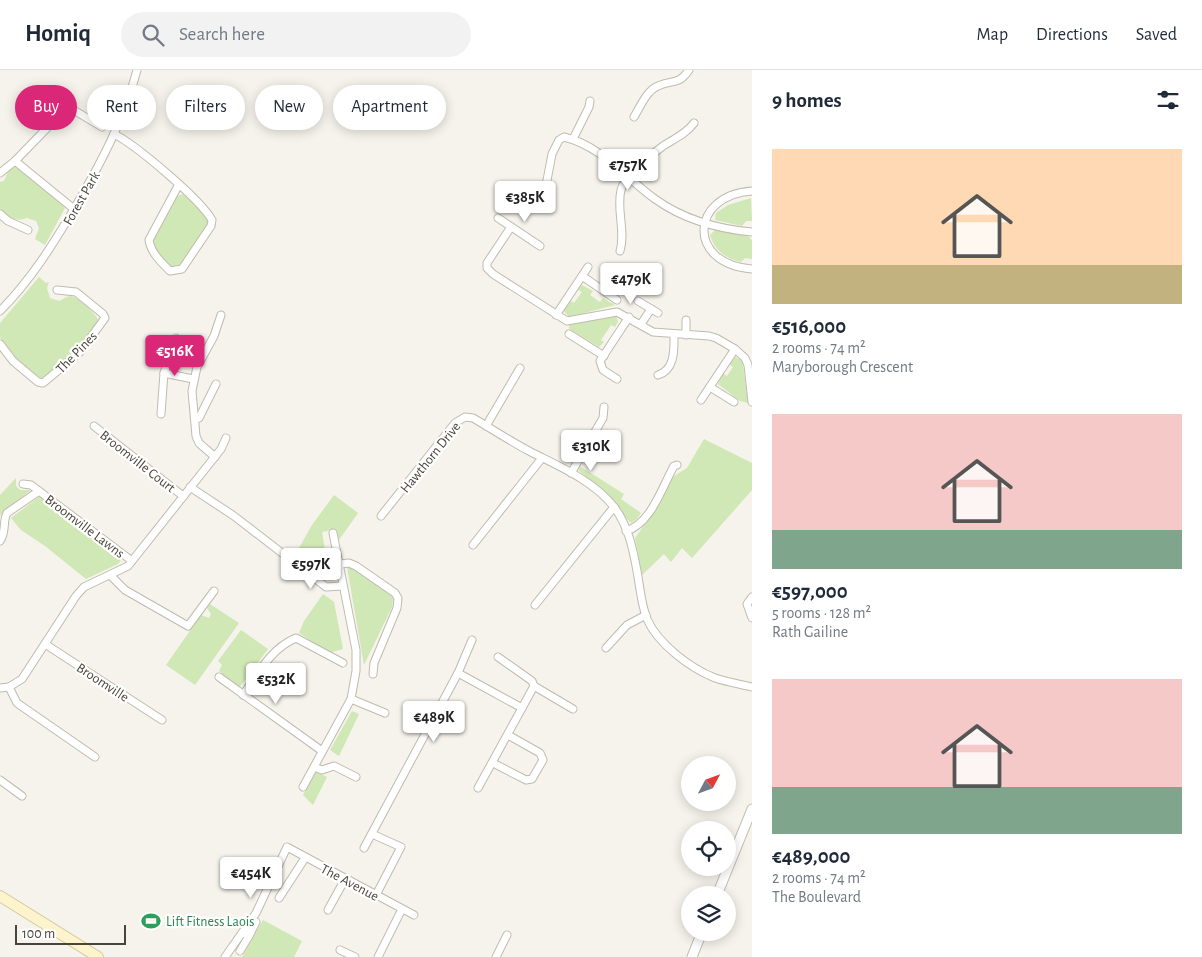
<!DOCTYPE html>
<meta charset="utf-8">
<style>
:root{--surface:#fff;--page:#f2f2f3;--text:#1f2937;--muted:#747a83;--line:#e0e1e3;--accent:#db2777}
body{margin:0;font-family:"Alegreya Sans",sans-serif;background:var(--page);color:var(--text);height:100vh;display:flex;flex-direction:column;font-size:19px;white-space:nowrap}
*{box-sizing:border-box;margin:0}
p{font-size:16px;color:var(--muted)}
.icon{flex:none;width:28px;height:28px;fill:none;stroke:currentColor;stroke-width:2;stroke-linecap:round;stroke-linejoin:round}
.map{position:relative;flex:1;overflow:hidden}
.drawer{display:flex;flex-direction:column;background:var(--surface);width:450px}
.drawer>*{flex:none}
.guide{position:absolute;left:15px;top:15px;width:475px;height:45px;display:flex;gap:10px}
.needle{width:32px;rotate:49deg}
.buttons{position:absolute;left:681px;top:686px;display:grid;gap:10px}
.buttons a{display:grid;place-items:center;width:55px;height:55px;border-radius:50%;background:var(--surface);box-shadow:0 2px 12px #0003;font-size:25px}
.scale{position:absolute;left:15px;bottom:12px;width:111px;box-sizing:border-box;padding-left:5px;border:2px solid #494439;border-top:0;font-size:14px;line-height:18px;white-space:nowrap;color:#494439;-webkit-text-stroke:4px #fff;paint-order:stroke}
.price{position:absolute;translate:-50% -42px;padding:0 11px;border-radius:5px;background:#fff;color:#222;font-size:16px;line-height:32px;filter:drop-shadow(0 1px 2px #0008)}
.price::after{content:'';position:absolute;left:50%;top:30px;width:15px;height:11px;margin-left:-8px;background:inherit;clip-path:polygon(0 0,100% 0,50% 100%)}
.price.selected{background:var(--accent);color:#fff}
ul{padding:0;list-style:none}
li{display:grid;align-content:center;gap:10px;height:265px;padding:0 20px}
li span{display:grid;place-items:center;height:155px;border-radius:0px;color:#555}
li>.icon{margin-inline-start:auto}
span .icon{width:90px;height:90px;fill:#fffc;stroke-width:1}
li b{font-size:21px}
h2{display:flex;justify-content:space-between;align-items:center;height:60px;padding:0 20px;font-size:21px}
.chip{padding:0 18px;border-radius:22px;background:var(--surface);box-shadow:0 2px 12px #0003;font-size:18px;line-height:45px}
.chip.selected{background:var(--accent);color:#fff}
header{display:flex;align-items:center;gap:30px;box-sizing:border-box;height:70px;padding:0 25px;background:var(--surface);border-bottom:1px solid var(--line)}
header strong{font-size:24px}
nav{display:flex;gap:28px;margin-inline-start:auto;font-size:18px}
.search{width:350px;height:45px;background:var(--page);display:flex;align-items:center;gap:12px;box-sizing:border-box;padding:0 18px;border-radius:28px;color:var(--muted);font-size:19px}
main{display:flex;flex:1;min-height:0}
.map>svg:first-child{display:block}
.green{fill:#cfe8b6}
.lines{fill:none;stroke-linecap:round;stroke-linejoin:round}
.minor-casing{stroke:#c1bbae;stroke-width:9}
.tertiary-casing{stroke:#c1bbae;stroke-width:11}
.secondary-casing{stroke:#d3c89c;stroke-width:12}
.minor{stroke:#fff;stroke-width:7}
.tertiary{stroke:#fff;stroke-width:9}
.secondary{stroke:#fdf4ce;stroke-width:10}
.labels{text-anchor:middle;stroke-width:4.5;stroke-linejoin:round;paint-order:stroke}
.street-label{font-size:14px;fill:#494439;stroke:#fff}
.leisure-label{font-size:14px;fill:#27864d;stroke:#fff;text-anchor:start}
</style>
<header>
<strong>Homiq</strong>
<div class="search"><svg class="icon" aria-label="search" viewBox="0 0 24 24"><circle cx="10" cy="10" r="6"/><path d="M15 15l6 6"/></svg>Search here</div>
<nav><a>Map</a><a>Directions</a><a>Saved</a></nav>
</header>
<main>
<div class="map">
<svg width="752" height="887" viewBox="0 0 752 887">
<rect width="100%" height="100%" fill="#f5f3eb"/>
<g class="green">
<path d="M15,96L52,124L65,138L45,175L35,169L39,158L36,151L27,148C14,152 10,148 0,139V112L4,111L9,99Z"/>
<path d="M184,124C193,132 210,143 208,156L181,195L175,198C165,193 154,182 153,170L176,126Z"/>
<path d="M751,128L752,151H746L742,156L715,150L716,143L728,135Z"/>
<path d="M724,159L746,164L752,170V189L745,188L741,192C725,188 715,181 710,165L715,160Z"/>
<path d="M39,207L46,213L49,212L47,218L50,228L59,231C62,230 67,226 70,226C77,226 97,245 99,251C95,270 58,297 43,310L16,289L4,275L0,267V253Z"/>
<path d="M582,215L593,221L590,225L600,232L603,228L615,235L569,247L563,240L569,230L574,233L582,222L577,219Z"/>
<path d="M616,245L618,252L615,257L611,255L601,270L604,272L599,277L569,259V255Z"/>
<path d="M735,287L742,290L743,294L748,333L740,331L718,314L723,303L727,306L733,297L729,294Z"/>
<path d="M704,369L752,393V420L692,488L682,478L671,492L664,484L642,505L635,468L653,443L671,408L687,398Z"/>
<path d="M578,395L624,424L621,429L641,443L636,450L631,453L627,449L608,424L579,401Z"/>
<path d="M16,408V416L20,420H31L3,442L0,446V425Z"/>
<path d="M334,425L358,443L339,470L336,459L322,462L330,509L326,510L294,487L312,455Z"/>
<path d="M40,426L121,490L118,494L86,509L45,476L21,460L11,448Z"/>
<path d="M347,497L355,499L391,525L393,529L392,537L364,595Z"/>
<path d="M323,524L334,532L343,579L329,583L299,563L304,551Z"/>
<path d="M210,534L239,553L195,615L166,595L201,545L209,548L211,544L207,538Z"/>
<path d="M241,560L268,579L239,618L219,601L222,595L218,591Z"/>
<path d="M352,641L359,644L339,686L330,680Z"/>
<path d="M316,702L327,707L313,735L303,725Z"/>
<path d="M263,850L302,871L294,887H242Z"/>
</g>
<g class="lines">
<g class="minor-casing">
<g id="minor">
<path d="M634,47C640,37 647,20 658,16C673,9 678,16 689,0"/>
<path d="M114,64C136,75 200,129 212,150L211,156L182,199L170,201C161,192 151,183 149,170L178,116"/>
<path d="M573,69L589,37L590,31"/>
<path d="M0,103L15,91"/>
<path d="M752,121C690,125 686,194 752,199"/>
<path d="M540,132L544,126L552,84L559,70L564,67C602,76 625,108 655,129C683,149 718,159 752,162"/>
<path d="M74,139L15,91L48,57L72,39L102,57L106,52"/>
<path d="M0,144L8,151L28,160"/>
<path d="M498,148L540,176"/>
<path d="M511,157L487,193V198L493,204L567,251L617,242L653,262L709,266L716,268L735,279L745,288L748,295L752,332"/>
<path d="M620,181C626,161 616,140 621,120C624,107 652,84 663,76C674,69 686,64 694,53"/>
<path d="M582,206L617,230"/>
<path d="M638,231L658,243"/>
<path d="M0,241C30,211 52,176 74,139C100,95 124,50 137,0"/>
<path d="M556,245L588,197"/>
<path d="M641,254L651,239"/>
<path d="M569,264L604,286"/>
<path d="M686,265V250"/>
<path d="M0,274L13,291L38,312L43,313L80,282L105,248L103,244L76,222L57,220"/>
<path d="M164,303L193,309"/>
<path d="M658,305C675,300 674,280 674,266"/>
<path d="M617,309L603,300L600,291L629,247"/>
<path d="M710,317L734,332"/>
<path d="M701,330L735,279"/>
<path d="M161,344L164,303L176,268"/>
<path d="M195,349L199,348L216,314"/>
<path d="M94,356L183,426"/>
<path d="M486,356L520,298"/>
<path d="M215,387L199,373L196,366L192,321L197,297L214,266L221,245"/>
<path d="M571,403L603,348L604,337"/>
<path d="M23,414L31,415L132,491"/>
<path d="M190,417L234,446L326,517L343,516"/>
<path d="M381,446L455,353L465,347L473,348C492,359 510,371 529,381C558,396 593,410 614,437C628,455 633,479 637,501C640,517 641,534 647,549C658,574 690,598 715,608C727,612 740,614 752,617"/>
<path d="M626,461C651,454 662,417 674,396L677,395"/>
<path d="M0,471C7,460 2,453 7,443L39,421"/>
<path d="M473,475L542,388"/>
<path d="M340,494L349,493L356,496L395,523L398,528L397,538L374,593L373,604"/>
<path d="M111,506L125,520L188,556L214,521"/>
<path d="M752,527L747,534L752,548"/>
<path d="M535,535L614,437"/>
<path d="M45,574L162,650"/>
<path d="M606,578L627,555L646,545"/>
<path d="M458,603L522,638L534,616L532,611L498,587"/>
<path d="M219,607L322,681"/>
<path d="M534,616L573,639"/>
<path d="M9,617L17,633L95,687"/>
<path d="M0,618L9,617L22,609L76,526L84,517L128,496L221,379L226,368"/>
<path d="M243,625C258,604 271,578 296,568L343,593"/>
<path d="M351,629L385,643"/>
<path d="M493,693L526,710L532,709L543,690L540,683L508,665"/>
<path d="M314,697L322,700L334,696L356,707"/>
<path d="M0,710L22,726"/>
<path d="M303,717L351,629L356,601V580L333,463"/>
<path d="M478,718L522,638"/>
<path d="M372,764L401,777L376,825"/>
<path d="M364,778L458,603L472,570"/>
<path d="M279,828L305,788"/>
<path d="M328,840L345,809"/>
<path d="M243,862L249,866L256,852"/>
<path d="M340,880L355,887"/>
<path d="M240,881L249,866"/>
<path d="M225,887L256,843L287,777L414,845"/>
<path d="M378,887L402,839"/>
<path d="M496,887L507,865"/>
</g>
</g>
<g class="tertiary-casing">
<g id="tertiary">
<path d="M717,825L752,739"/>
<path d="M692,887L702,862"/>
</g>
</g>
<g class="secondary-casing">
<path id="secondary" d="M0,826L98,887"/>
</g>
<use href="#minor" class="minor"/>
<use href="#tertiary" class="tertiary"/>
<use href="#secondary" class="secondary"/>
</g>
<defs>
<g id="stadium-bare" transform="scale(1.5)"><path d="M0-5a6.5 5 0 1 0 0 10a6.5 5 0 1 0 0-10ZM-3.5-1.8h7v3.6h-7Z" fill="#2e9e5b" stroke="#fff" stroke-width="2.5" paint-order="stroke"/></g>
</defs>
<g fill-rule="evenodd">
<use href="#stadium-bare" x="151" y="851"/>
</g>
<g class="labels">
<g class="street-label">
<text transform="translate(81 128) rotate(-60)" y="5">Forest Park</text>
<text transform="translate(76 282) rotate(-46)" y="5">The Pines</text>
<text transform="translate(430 387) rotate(-51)" y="5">Hawthorn Drive</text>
<text transform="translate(138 391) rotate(38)" y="5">Broomville Court</text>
<text transform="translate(85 456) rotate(37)" y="5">Broomville Lawns</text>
<text transform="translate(103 612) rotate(33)" y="5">Broomville</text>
<text transform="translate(350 812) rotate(28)" y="5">The Avenue</text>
</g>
<g class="leisure-label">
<text x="166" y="856">Lift Fitness Laois</text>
</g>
</g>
</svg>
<div class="buttons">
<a><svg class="needle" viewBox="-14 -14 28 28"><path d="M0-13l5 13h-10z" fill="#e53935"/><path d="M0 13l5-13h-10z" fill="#747a83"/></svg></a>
<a><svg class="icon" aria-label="locate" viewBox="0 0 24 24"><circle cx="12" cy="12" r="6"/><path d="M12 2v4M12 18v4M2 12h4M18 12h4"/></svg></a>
<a><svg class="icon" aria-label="layers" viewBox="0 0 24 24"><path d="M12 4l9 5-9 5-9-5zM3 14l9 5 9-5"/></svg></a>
</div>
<div class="scale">100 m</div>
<b class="price" style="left:628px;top:121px">€757K</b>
<b class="price" style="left:525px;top:153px">€385K</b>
<b class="price" style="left:631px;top:235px">€479K</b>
<b class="price selected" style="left:175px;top:307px">€516K</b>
<b class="price" style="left:591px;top:402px">€310K</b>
<b class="price" style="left:311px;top:520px">€597K</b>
<b class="price" style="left:276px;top:635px">€532K</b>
<b class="price" style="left:434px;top:673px">€489K</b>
<b class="price" style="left:251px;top:829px">€454K</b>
<div class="guide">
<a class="chip selected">Buy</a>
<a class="chip">Rent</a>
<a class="chip">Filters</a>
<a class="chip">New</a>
<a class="chip">Apartment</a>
</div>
</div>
<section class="drawer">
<h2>9 homes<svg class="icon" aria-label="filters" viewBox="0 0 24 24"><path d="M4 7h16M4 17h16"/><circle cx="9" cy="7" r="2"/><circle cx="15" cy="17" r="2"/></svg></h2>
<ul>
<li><span style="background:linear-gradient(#ffd9b3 75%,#c2b280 0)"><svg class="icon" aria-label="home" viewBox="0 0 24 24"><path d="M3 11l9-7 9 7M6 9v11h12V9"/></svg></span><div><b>€516,000</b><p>2 rooms · 74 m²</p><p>Maryborough Crescent</p></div></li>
<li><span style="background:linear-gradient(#f6c9c9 75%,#7fa58c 0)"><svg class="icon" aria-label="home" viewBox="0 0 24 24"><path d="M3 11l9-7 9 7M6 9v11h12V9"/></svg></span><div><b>€597,000</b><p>5 rooms · 128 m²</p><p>Rath Gailine</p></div></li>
<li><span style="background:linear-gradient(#f6c9c9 70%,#7fa58c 0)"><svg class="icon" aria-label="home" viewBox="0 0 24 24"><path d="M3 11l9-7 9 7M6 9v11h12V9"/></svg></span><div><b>€489,000</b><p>2 rooms · 74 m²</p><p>The Boulevard</p></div></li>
</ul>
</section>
</main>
